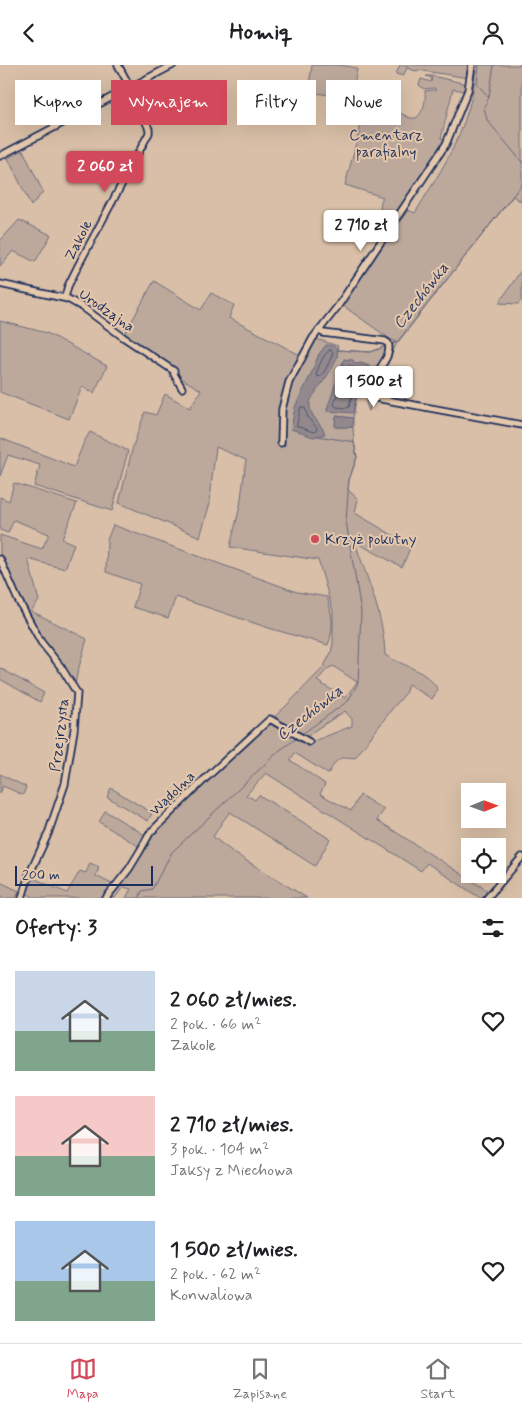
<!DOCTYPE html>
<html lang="pl">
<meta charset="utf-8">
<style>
:root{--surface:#fff;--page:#f2f2f2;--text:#202124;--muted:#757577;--line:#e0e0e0;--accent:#d1495b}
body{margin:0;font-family:Mynerve,sans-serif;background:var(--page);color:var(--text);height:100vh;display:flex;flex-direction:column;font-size:19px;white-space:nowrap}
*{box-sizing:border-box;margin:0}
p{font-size:16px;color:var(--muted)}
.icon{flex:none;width:28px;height:28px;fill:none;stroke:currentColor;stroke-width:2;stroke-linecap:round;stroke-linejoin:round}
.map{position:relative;height:833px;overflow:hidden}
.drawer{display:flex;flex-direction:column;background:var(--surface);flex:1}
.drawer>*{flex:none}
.guide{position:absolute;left:15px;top:15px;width:492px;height:45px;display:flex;gap:10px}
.needle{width:32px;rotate:89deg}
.controls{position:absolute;left:461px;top:718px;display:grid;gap:10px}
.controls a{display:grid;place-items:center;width:45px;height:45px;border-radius:0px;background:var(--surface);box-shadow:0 5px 20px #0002;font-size:25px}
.scale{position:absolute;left:15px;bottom:12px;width:138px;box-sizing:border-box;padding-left:5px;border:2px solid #1b2f5e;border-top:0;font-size:14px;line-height:18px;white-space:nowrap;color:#1b2f5e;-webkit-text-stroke:4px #e5c8ac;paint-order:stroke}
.price{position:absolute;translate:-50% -42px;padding:0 11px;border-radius:5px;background:#fff;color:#222;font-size:16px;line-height:32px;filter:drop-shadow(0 1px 2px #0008)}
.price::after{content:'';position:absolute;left:50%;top:30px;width:15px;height:11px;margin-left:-8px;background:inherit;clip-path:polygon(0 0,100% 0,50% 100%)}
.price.selected{background:var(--accent);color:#fff}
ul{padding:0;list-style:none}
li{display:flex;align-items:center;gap:15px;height:125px;padding:0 15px}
li span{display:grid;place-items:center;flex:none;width:140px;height:100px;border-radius:0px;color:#555}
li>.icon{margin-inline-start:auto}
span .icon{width:60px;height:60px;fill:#fffc;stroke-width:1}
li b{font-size:21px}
h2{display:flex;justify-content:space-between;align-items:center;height:60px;padding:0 15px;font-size:21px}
.chip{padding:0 18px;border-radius:0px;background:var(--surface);box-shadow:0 5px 20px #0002;font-size:18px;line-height:45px}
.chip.selected{background:var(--accent);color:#fff}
header{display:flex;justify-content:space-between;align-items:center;height:65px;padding:0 15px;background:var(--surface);font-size:22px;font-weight:700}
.menu{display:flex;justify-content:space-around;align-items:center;height:70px;border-top:1px solid var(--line);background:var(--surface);font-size:14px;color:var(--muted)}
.menu a{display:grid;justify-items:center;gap:2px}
.menu .selected{color:var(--accent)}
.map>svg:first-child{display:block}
.green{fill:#bda99c;stroke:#6c6c7d;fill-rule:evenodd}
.water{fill:#93898d;stroke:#63657a}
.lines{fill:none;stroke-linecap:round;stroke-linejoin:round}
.shore{stroke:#4b5371;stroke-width:1}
.stream{stroke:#63657a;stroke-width:1}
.minor-casing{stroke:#1b2f5e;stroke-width:9}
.minor{stroke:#e5c8ac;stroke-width:5.5}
.poi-dot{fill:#d1495b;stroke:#e5c8ac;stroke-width:2}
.labels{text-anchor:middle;stroke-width:4;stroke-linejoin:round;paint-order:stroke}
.park-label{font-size:15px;fill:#2b3b64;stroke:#e5c8ac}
.street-label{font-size:15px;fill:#1b2f5e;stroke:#e5c8ac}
.poi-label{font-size:15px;fill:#1b2f5e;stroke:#e5c8ac;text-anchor:start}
.water-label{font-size:16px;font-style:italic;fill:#2d3c65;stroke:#e5c8ac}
</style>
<header><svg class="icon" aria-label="back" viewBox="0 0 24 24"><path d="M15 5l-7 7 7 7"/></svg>Homiq<svg class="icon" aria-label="person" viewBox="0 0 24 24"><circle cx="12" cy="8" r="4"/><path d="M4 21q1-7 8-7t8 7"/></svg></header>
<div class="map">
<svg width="522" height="833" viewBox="0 0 522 833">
<rect width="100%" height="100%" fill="#d9bfa7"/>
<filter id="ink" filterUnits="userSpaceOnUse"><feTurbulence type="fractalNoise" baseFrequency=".02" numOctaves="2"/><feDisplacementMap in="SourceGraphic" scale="10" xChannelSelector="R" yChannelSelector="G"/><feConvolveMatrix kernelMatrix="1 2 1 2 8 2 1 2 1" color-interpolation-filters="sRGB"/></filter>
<g filter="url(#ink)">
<g class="green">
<path d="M312,0H340L357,3L352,33L308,27Z"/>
<path d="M400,0H469V13L418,5L416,6L407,3L403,11L396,9Z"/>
<path d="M475,0H522V130L520,136L513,131L398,276L381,309L369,346L366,338L372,322L374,306L369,302L358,323L353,353L336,351L335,362H353L354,377L357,392L349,415L348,425L358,434L355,448L411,481L402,502L355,477C367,514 384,551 385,590C403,601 427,605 438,625L432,634L408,619L405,629L392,644L355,693C338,690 336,696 328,709L295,688L290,695L325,719L320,729L351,746L360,730L384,745L377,755L488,826L482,833H480L427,798L421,806L266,708L246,730L255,735L259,730L330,774L315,801L230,747L222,757L213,772L234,788L307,833H126L131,824L123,822L115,833H109L143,787L152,767L287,640L323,603L331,588L333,578V546L318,495L230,482L240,441L246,395L216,382L212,413L210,438L200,472L119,438L133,381L145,347L156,350L165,329L190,343L201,325L174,309L123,272L154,216L201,245L211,228L234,240L229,253L302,291L313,273L338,281L337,285L371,287L397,277L390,274L342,240L408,145L415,148C436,114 458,81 469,42C473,28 476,14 475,0ZM333,601L357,617L345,633L317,616L327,604ZM345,646L352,654V661L309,678L304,676L312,667Z"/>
<path d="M426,11H432L467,19L465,26L453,24L441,73L446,74L386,162C382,153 377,141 383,132L345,120L366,41L397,51L398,47L410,53H416C424,47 426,36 425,26L433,25L435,26L436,24L434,23L424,24L419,20L421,14L431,17L432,13Z"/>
<path d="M23,85L43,127L31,141L8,93Z"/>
<path d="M19,155L51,170L35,197L13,186L0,201V176Z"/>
<path d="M522,204V235L518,239L499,238Z"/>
<path d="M0,256L47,268L107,301L94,328L82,322L69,354L0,327Z"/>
<path d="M90,367L128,386L112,446L34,421L40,400L8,390L0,411V373L74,402L84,377Z"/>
<path d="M14,418L77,438L62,474L74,479L65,504L28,494L39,536L31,546L87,574L77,609L75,620L42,575L18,531L0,489V470L42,484L49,469L14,455L8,468L0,465V432L9,436Z"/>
<path d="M113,460L297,527L327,532C332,550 335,561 328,580L272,564L176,532L168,553L133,542L140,519L106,507L107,475Z"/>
<path d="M0,603L44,628L40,637L0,614Z"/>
<path d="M0,709L26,722L23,730L3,721L0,729Z"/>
<path d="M111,723L152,748L148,756L107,732Z"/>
<path d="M105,746L145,770L140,782L99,757Z"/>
<path d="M90,798L99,802L96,811L116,821L106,833H36L27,829L33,813L67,828L80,806L86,808Z"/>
<path d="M0,817L19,826L16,833H0Z"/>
</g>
<g class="water">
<path d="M326,280C359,281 311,327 310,338C308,351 322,358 325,369L313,372L291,364L295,342L311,309L319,289Z"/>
<path d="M344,294L353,295L354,298L357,299L361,298L369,301L358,323L353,348L327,346V344C333,327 338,311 344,294Z"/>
<path d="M336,351L353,353V362H335Z"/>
</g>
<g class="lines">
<g class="shore">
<path d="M330,285L333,288L327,302L321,311L318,312L316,309C320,300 322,290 330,285Z"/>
<path d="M349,301L359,305L361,308L354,322L349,342L347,343L336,342L334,339C338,329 342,306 349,301Z"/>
<path d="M301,342L305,343L308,353L317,363L316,366L313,367L297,361Z"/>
</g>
<g class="stream">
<path d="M479,0L477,19L489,32"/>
<path d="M494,0L489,32L484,42L487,55L522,97"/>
<path d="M390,279L398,277L522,119"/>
<path d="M337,285L371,287L386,281"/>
<path d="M302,669L348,636L358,618L361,547L346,456L349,415L357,392L354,377L318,371"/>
<path d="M139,833L142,826L152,824L172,787L280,685L297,673"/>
</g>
<g class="minor-casing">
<g id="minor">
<path d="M0,91L173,0"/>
<path d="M0,219L68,234L84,243L123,272L174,306V309L182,323"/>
<path d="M65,232L68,221L79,199L149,68V64L129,20L118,0"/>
<path d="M319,265L323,268L378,275L385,276L388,278C392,289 382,299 377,308C374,315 372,322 371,329L376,333L522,360"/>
<path d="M281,378L282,344L289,317L313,273L338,241L446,79L468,25L472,0"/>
<path d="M0,494L17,533L41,577L61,602L77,628L74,665L65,719L48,769L29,810L22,833"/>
<path d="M106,833L129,804L140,786L150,768L207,712L270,654L309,677"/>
<path d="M487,833L522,792"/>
</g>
</g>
<use href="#minor" class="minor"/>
</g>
</g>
<circle class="poi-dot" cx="315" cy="474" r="5"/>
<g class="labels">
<g class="park-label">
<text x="386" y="75">Cmentarz<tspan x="386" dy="17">parafialny</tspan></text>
</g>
<g class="street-label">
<text transform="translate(78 175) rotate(-63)" y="5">Zakole</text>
<text transform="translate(107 245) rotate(35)" y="5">Urodzajna</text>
<text transform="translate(59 670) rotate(-83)" y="5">Przejrzysta</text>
<text transform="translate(172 728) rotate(-44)" y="5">Wądolna</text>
</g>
<g class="poi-label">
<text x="325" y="479">Krzyż pokutny</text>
</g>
<g class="water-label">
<text transform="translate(420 230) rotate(-52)" y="6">Czechówka</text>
<text transform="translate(309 647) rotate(-38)" y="6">Czechówka</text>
</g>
</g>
</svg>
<div class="controls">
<a><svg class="needle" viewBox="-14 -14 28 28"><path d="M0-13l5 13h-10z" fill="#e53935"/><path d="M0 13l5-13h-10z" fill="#757577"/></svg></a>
<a><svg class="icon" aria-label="locate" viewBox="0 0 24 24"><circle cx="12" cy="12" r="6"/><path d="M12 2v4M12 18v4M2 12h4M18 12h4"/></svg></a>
</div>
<div class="scale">200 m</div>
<b class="price selected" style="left:105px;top:128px">2 060 zł</b>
<b class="price" style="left:361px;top:187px">2 710 zł</b>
<b class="price" style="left:374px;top:343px">1 500 zł</b>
<div class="guide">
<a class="chip">Kupno</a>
<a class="chip selected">Wynajem</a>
<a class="chip">Filtry</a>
<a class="chip">Nowe</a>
</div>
</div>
<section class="drawer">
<h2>Oferty: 3<svg class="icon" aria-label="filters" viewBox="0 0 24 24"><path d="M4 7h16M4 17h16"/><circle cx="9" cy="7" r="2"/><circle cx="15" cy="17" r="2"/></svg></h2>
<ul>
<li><span style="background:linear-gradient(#c9d6e8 60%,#7fa58c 0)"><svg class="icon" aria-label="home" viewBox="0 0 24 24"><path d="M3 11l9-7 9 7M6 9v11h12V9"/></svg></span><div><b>2 060 zł/mies.</b><p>2 pok. · 66 m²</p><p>Zakole</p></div><svg class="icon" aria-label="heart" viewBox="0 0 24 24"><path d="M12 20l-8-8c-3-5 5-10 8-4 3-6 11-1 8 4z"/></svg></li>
<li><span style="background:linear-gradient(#f6c9c9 60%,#7fa58c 0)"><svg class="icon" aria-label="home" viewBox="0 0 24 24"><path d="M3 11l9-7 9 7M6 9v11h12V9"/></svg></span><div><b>2 710 zł/mies.</b><p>3 pok. · 104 m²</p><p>Jaksy z Miechowa</p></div><svg class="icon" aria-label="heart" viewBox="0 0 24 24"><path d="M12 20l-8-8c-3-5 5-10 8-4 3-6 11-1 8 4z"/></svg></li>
<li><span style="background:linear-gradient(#a9c7e8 60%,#7fa58c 0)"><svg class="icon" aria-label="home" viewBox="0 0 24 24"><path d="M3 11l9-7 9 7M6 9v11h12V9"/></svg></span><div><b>1 500 zł/mies.</b><p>2 pok. · 62 m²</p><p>Konwaliowa</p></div><svg class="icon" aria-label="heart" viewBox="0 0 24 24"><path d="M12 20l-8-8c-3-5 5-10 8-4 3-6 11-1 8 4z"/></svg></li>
</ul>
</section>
<nav class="menu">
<a class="selected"><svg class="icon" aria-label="map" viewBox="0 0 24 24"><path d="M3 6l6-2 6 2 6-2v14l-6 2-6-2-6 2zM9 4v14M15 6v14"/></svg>Mapa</a>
<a><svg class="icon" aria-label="saved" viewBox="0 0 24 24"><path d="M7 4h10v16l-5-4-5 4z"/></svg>Zapisane</a>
<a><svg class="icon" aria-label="home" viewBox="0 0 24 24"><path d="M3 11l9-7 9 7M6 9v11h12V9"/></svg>Start</a>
</nav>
